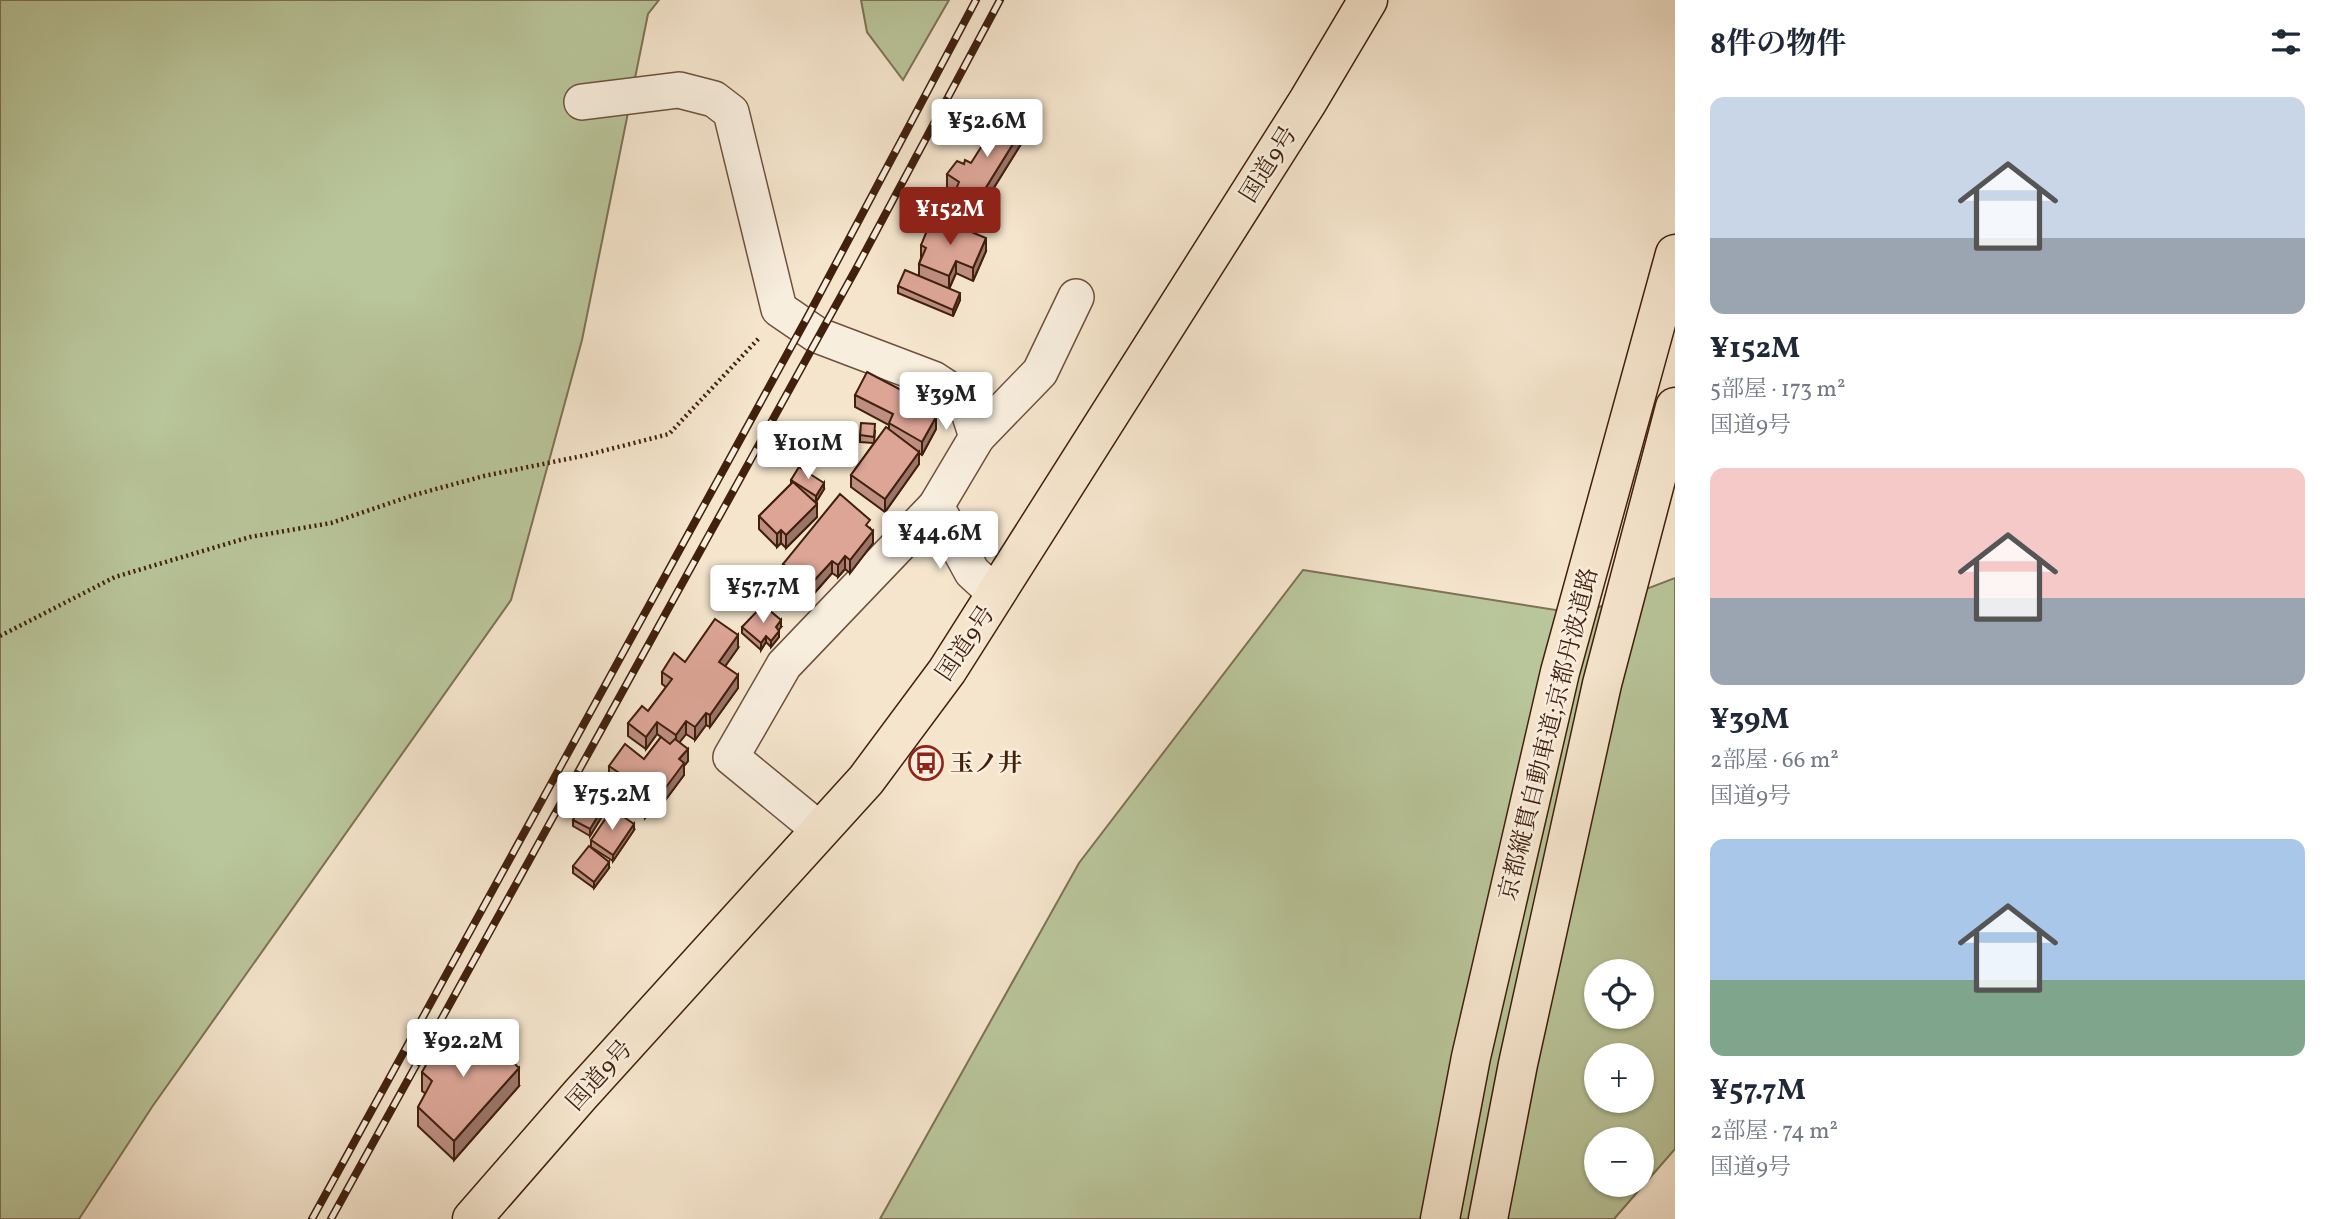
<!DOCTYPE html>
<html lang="ja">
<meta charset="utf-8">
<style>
:root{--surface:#fff;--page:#f2f2f3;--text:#1f2937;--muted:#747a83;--accent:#8f2418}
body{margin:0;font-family:Vollkorn,"Noto Serif JP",serif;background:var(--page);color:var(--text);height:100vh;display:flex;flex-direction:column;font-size:26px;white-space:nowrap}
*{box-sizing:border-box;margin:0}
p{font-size:23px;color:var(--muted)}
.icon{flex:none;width:38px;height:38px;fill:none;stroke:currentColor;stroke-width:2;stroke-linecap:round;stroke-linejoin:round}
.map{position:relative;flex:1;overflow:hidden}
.side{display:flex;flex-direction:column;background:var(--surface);width:665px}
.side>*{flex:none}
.fabs{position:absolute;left:1584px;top:959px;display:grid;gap:14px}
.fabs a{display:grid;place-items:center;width:70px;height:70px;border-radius:50%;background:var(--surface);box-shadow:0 2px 5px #0004;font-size:35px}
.price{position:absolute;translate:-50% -60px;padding:0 16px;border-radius:7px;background:#fff;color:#222;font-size:23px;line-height:46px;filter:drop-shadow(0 2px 4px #0008)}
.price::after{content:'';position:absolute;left:50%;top:42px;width:21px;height:16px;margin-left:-10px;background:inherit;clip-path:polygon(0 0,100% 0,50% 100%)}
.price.on{background:var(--accent);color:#fff}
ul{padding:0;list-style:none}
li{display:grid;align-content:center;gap:14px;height:371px;padding:0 35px}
li span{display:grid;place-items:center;height:217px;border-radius:14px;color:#555}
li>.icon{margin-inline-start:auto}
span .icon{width:126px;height:126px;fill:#fffc;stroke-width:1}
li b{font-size:30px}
h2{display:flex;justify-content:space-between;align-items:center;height:84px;padding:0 35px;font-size:30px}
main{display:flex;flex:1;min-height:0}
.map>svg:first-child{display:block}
.green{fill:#b9c59a;stroke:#7d7254;stroke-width:2;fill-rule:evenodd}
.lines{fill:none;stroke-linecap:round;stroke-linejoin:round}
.street-casing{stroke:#6e513d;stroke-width:38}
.highway-casing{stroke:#41200d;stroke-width:41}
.path{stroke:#41200d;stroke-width:4.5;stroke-dasharray:2 3.5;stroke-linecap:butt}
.street{stroke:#f8eede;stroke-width:35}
.highway{stroke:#f5e5cd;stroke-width:38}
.rail-casing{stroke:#41200d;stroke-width:8}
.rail{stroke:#f8eede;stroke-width:5;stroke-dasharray:16;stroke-linecap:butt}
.wall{fill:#bd8e81;stroke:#41200d;stroke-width:2}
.shaded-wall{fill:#9a7469;stroke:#41200d;stroke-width:2}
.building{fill:#dca596;stroke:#41200d;stroke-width:2}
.labels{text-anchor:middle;stroke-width:5;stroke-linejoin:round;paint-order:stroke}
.street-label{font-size:24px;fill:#41200d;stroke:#f8eede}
.poi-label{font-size:24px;font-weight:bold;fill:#41200d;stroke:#f8eede;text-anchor:start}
</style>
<main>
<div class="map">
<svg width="1675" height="1219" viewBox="0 0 1675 1219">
<rect width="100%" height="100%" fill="#f5e5cd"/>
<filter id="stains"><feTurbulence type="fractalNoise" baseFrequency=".00286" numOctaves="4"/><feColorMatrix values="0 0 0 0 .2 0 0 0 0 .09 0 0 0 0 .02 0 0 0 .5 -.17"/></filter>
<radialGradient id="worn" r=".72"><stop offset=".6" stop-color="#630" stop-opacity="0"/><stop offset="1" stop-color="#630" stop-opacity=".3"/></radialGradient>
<g class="green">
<path d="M0,0H659L648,14L582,340L511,600L152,1107L79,1219H0Z"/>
<path d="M861,0H949L903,80L867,32Z"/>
<path d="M1303,570L1581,614L1675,578V1149L1614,1219H880L1079,863ZM1596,971H1642V1017H1596ZM1596,1055H1642V1101H1596ZM1596,1139H1642V1185H1596Z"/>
</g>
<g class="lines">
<g class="street-casing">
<g id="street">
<path d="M582,102L679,90L714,99L731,112L779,309L817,335L933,379L965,400L977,437L936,506L784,665L731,757L821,831"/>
<path d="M977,437L1040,372L1076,297"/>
<path d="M936,506L972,572L996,594"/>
</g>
</g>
<g class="highway-casing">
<g id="highway">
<path d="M472,1219L580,1095L866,780L947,671L1308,101L1368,0"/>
<path d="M1440,1219L1471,1057L1560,672L1675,254"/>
<path d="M1488,1219L1518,1064L1602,684L1675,407"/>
</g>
</g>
<path class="path" d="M0,636L115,577L250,537L331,523L414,495L484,476L587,455L669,434L760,337"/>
<use href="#street" class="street"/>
<use href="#highway" class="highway"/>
<g class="rail-casing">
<g id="rail">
<path d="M312,1219L808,316L976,0"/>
<path d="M331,1219L856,269L1000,0"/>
</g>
</g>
<use href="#rail" class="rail"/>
</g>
<g class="wall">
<path d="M1026,136L975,218L955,205V192L947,187V174L964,164L971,163Z"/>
<path d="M921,245L986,251L973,281L956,273L949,289L960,300L953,316L898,293V286L919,276V264L921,258Z"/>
<path d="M855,395L905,399L936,429L922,455L919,453V464L885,512L851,487V475L874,443L860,442V435L875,431L874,443L889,429V425L855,407Z"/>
<path d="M791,480L824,489L816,502L812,500L817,517L786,548L781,543L777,547L759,529V516L791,484Z"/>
<path d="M870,528L873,543L850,573L845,569L838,577L832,573L810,598L783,576V564Z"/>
<path d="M742,627H781L778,630L779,637L771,647L766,642L761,650L742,633Z"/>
<path d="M738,648L725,666L738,688L710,727L706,725L695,740L686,734L679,742L688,761L684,766V775L655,814L650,811L645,818L623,799V788L609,778V766L644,759L661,737L657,734L646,749L628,736V723L648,711L666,687L662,684V672L685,662Z"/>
<path d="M604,813L590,836L573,826V820Z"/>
<path d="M634,830L613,861L591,847V840Z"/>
<path d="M573,866L609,868L594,888L573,873Z"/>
<path d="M422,1072L519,1086L454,1160L418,1126V1107L426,1094L422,1091Z"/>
</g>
<g class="shaded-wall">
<path d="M1026,123V136L975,218V205Z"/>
<path d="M986,238V251L973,281V268Z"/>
<path d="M956,261V273L949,289V276Z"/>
<path d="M960,293V300L953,316V310Z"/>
<path d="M936,417V429L922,455V442Z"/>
<path d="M919,452V464L885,512V499Z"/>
<path d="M824,483V489L816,502V496Z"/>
<path d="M817,504V517L786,548V535Z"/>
<path d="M781,530V543L777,547V534Z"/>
<path d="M873,531V543L850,573V560Z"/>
<path d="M845,556V569L838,577V565Z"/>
<path d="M832,561V573L810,598V585Z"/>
<path d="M781,620V627L776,634V627Z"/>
<path d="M779,631V637L771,647V641Z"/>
<path d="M738,635V648L719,675V662Z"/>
<path d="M766,636V642L761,650V643Z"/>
<path d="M738,675V688L710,727V715Z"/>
<path d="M706,713V725L695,740V727Z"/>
<path d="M686,721V734L676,747V735Z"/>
<path d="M657,722V734L646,749V737Z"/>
<path d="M688,749V761L684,766V775L655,814V802L679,759Z"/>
<path d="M650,799V811L645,818V805Z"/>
<path d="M604,806V813L590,836V829Z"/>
<path d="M634,824V830L613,861V855Z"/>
<path d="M609,862V868L594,888V882Z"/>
<path d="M519,1068V1086L454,1160V1141Z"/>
</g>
<g class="building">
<path d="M1008,112L1026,123L975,205L955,192L959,182L947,174L957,161L964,164L965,160L971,163L999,119L1002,121Z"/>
<path d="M933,216L986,238L973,268L956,261L949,276L919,264L926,248L921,245Z"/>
<path d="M905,270L960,293L953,310L898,286Z"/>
<path d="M867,372L905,392L903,398L936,417L922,442L889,423L893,414L855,395Z"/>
<path d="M861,423L875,424L874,437L860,435Z"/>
<path d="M886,427L919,452L885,499L851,475Z"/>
<path d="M799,467L824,483L816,496L791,480Z"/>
<path d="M793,482L817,504L786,535L781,530L777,534L759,516Z"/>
<path d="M840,494L870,520L866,525L873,531L850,560L845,556L838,565L832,561L810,585L783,564Z"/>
<path d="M763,605L781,620L776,627L779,631L771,641L766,636L761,643L742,627Z"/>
<path d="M715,619L738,635L719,662L738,675L710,715L706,713L695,727L686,721L676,735L657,722L646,737L628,723L642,706L648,711L672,679L662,672L674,653L685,662Z"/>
<path d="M661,737L670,744L675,739L688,749L679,759L684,763L655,802L650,799L645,805L623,786L628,779L609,766L625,744L644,759Z"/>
<path d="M587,796L604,806L590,829L573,820Z"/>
<path d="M612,809L634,824L613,855L591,840Z"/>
<path d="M589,846L609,862L594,882L573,866Z"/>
<path d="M478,1028L519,1068L454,1141L418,1107L432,1081L422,1072L445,1031Z"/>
</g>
<defs>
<g id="bus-ring" transform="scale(1.75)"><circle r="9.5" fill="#f8eede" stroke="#8f2418" stroke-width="1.5"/><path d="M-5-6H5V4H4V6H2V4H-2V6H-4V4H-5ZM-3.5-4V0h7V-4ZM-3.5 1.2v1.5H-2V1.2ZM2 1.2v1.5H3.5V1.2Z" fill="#8f2418"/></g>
</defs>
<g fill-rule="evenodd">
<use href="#bus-ring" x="926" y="763"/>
</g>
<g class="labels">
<g class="street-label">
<text transform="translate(1268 164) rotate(-58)" y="8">国道9号</text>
<text transform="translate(965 643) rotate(-56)" y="8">国道9号</text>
<text transform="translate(1548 734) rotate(-76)" y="8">京都縦貫自動車道;京都丹波道路</text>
<text transform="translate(599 1075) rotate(-48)" y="8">国道9号</text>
</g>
<g class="poi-label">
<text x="950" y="771">玉ノ井</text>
</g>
</g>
<rect width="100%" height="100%" filter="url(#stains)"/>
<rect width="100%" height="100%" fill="url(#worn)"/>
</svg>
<div class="fabs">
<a><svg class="icon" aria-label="locate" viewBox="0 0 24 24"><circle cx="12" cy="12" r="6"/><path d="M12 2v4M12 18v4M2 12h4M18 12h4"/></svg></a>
<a>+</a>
<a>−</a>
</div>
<b class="price" style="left:987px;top:159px">¥52.6M</b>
<b class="price on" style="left:950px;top:247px">¥152M</b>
<b class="price" style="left:946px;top:432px">¥39M</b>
<b class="price" style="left:808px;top:481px">¥101M</b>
<b class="price" style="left:940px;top:571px">¥44.6M</b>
<b class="price" style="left:763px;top:625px">¥57.7M</b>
<b class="price" style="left:612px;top:832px">¥75.2M</b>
<b class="price" style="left:463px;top:1079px">¥92.2M</b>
</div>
<section class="side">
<h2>8件の物件<svg class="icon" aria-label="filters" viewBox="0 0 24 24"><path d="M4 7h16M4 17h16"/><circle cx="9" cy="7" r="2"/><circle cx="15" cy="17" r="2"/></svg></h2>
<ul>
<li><span style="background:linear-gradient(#c9d6e8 65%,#9aa5b1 0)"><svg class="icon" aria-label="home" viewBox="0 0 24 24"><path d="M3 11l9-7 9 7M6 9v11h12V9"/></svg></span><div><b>¥152M</b><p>5部屋 · 173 m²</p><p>国道9号</p></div></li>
<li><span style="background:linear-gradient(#f6c9c9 60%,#9aa5b1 0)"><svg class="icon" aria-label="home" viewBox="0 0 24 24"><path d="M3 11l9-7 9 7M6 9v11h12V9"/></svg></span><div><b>¥39M</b><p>2部屋 · 66 m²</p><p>国道9号</p></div></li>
<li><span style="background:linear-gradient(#a9c7e8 65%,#7fa58c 0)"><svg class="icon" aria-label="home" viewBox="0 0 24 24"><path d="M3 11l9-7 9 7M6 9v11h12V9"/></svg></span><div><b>¥57.7M</b><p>2部屋 · 74 m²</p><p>国道9号</p></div></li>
</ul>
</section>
</main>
